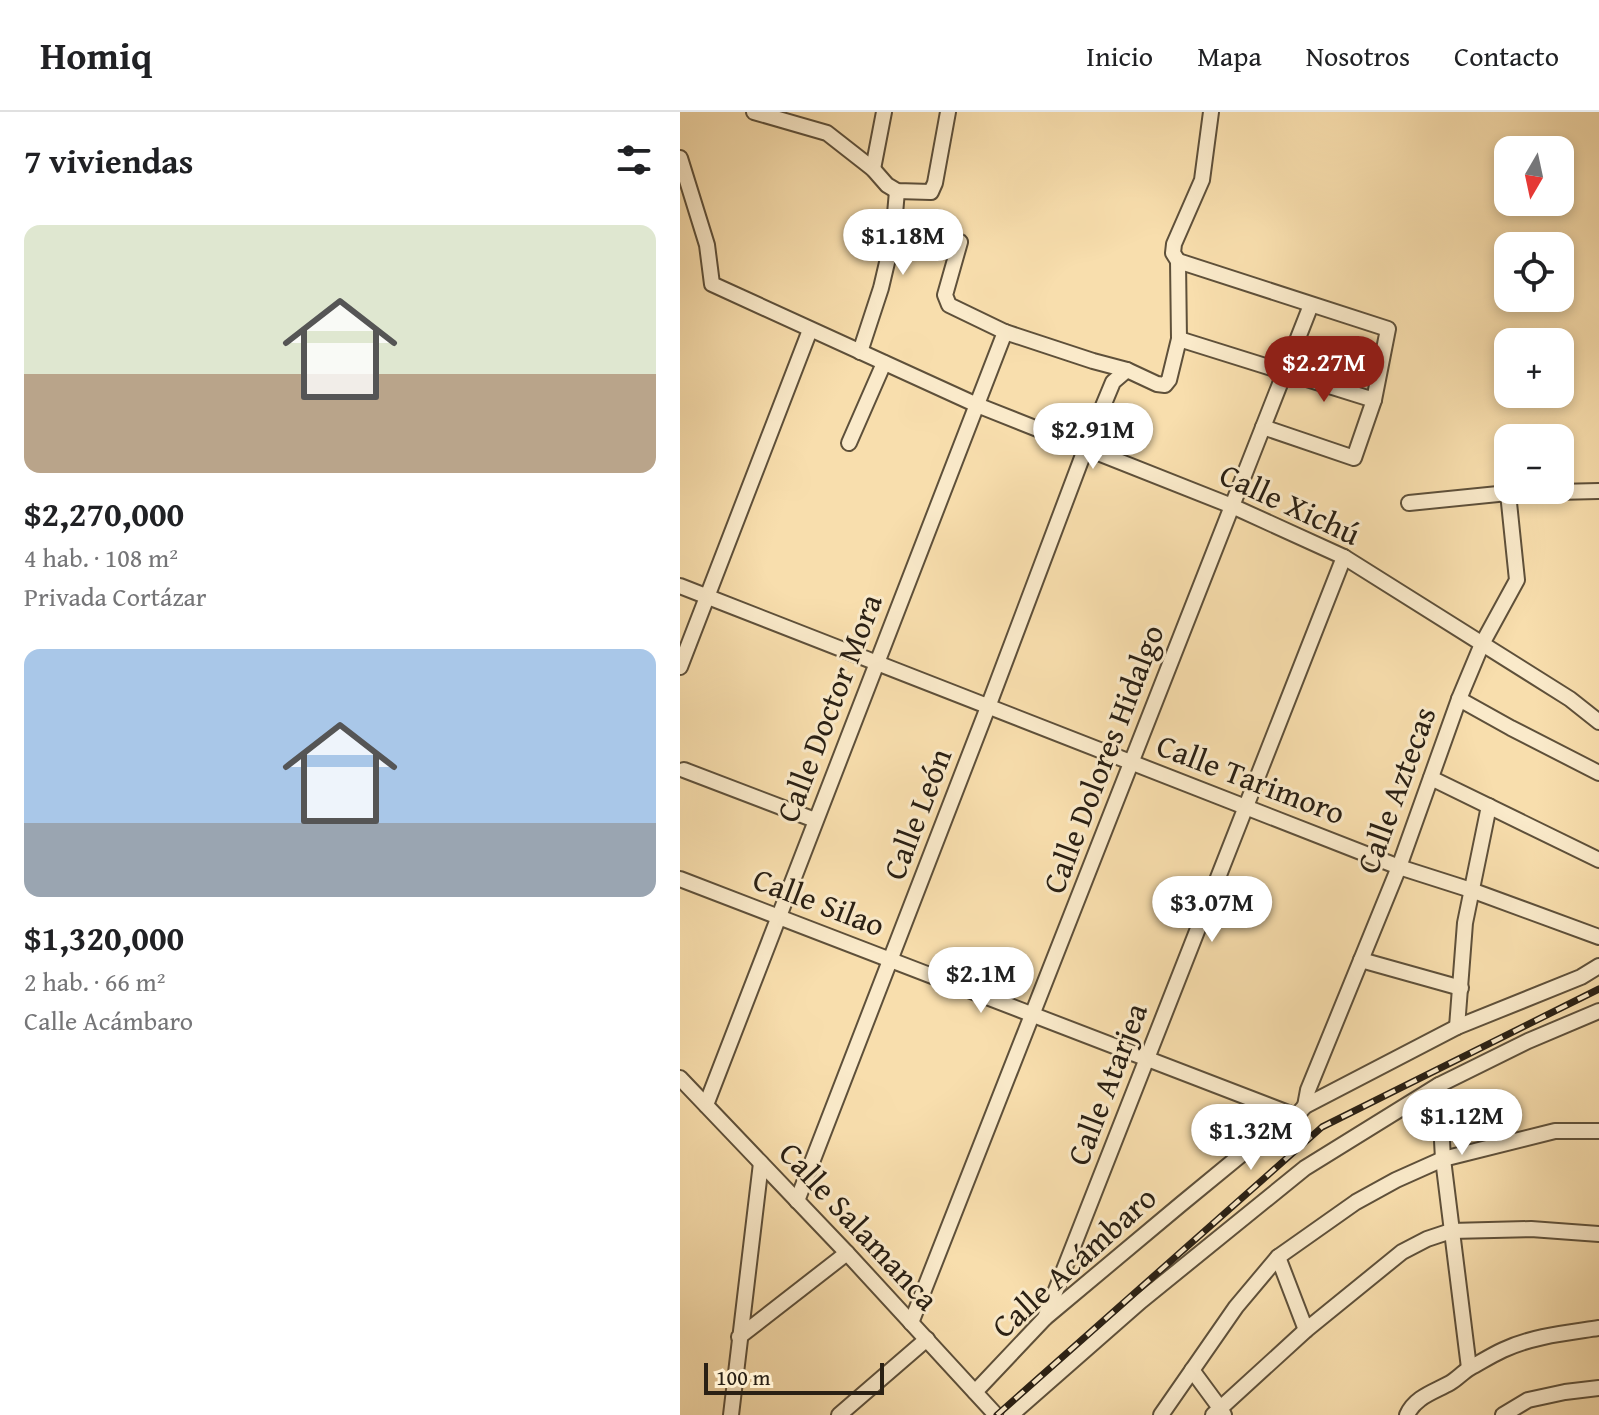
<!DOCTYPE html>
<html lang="es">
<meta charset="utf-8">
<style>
:root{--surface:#fff;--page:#f2f2f2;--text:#202124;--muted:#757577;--line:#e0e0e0;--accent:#8f2418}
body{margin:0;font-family:"Gentium Book Plus",serif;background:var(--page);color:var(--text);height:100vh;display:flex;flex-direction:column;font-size:30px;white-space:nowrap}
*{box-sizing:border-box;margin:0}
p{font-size:26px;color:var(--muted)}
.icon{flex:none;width:44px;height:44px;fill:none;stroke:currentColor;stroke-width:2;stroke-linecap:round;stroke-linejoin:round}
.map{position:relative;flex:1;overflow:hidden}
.side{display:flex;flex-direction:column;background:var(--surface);width:680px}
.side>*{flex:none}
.needle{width:52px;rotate:189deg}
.tools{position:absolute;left:814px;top:24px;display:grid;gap:16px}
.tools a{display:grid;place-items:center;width:80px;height:80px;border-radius:16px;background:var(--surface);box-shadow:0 4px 12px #0003;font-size:40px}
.scale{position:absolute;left:24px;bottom:20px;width:180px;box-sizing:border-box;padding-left:8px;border:4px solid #2a2014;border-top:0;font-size:22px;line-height:28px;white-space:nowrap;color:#2a2014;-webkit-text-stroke:6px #faeaca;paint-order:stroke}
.price{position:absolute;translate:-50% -68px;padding:0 18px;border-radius:28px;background:#fff;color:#222;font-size:26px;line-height:52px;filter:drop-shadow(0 2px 4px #0008)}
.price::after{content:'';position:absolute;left:50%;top:48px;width:24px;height:18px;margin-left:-12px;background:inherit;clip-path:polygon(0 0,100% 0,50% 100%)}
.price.on{background:var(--accent);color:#fff}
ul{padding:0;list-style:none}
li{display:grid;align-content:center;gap:16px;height:424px;padding:0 24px}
li span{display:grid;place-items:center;height:248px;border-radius:16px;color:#555}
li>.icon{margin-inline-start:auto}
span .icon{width:144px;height:144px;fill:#fffc;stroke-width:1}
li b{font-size:34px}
h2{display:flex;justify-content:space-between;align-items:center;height:96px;padding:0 24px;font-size:34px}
header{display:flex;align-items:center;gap:48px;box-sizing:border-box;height:112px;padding:0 40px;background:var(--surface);border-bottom:2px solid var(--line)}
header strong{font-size:38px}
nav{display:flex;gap:44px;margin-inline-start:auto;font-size:28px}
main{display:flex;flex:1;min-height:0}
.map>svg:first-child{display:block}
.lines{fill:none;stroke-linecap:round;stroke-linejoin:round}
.minor-casing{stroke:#5e503a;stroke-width:18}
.minor{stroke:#faeaca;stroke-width:14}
.rail-casing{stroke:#2a2014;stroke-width:7}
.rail{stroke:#faeaca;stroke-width:4;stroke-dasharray:12;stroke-linecap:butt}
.labels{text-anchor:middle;stroke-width:6;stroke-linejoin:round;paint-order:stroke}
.street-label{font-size:32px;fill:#2a2014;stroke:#faeaca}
</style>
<header>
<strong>Homiq</strong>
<nav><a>Inicio</a><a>Mapa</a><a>Nosotros</a><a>Contacto</a></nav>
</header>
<main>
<section class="side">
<h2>7 viviendas<svg class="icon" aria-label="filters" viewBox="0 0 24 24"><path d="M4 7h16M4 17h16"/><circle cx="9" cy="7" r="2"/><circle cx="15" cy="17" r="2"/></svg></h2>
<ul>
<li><span style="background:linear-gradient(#dfe7d0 60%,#b9a48a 0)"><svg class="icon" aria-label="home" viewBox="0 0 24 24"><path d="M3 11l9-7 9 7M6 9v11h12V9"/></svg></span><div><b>$2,270,000</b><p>4 hab. · 108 m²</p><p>Privada Cortázar</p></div></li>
<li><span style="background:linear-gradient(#a9c7e8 70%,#9aa5b1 0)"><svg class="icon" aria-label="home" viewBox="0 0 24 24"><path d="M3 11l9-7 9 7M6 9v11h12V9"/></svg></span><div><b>$1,320,000</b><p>2 hab. · 66 m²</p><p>Calle Acámbaro</p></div></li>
</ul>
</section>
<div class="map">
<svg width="919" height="1303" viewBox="0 0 919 1303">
<rect width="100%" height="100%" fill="#f8dead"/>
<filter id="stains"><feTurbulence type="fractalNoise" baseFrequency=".0025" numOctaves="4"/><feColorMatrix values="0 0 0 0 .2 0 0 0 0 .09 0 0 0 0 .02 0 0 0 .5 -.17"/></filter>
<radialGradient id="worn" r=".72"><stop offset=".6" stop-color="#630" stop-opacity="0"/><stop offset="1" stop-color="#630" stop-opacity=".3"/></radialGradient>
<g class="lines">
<g class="minor-casing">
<g id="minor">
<path d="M74,0L147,21L193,57L207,73L217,79L251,80L255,71L268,0"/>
<path d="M0,46L27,133L32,172L297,293L552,394L664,445L890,587L919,610"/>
<path d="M193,57L204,0"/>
<path d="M280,130L265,183L269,193L325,220L413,249L447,258L477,272L485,273L489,268L499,227L498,149L493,141L494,132L522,68L531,0"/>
<path d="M498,149L708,217L694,288L674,346L583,315"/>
<path d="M499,227L694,288"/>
<path d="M180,240L201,176L213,125L217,79"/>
<path d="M169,331L204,251"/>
<path d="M729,391L828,381L919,379"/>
<path d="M0,474L719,755L791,778L919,825"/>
<path d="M0,555L130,218"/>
<path d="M779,587L831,616L919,661"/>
<path d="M4,658L135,708"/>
<path d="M751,666L919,748"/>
<path d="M0,767L616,1004"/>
<path d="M681,848L781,876"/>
<path d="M777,915L785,811L809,694"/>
<path d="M0,966L167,1141L316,1303"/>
<path d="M759,973L763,1047L789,1256"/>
<path d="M26,993L325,220"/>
<path d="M625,994L628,978L719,755L779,587L802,532L837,468L828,381"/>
<path d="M117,1089L308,595L406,335L433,270L447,258"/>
<path d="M598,1145L626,1218"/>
<path d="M365,1206L664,445"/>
<path d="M231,1211L631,193"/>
<path d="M59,1225L167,1141"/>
<path d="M512,1258L540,1296L544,1303"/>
<path d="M295,1280L365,1206L500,1093L562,1042L616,1004L625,994L777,915L901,865L919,854"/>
<path d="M51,1303L81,1051"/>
<path d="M159,1303L247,1227"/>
<path d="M331,1303L461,1189L625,1056L759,973L848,929L919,899"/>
<path d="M481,1303L556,1195L598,1145L676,1090L716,1068L763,1047L875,1019H919"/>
<path d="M533,1303L626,1218L722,1140L747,1127L771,1119L851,1117L919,1122"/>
<path d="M727,1303C735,1285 754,1280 770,1271C777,1267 783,1260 790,1256C801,1250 812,1243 823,1238C853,1224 886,1221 919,1216"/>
<path d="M823,1303L848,1288L885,1280L919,1276"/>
</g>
</g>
<use href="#minor" class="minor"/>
<g class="rail-casing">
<path id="rail" d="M317,1303L642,1015L919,877"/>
</g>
<use href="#rail" class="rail"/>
</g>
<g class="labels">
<g class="street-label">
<text transform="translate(610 392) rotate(25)" y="11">Calle Xichú</text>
<text transform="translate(149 596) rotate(-69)" y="11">Calle Doctor Mora</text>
<text transform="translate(423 647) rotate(-69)" y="11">Calle Dolores Hidalgo</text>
<text transform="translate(571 667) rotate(21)" y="11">Calle Tarimoro</text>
<text transform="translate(716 678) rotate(-70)" y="11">Calle Aztecas</text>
<text transform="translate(237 702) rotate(-69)" y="11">Calle León</text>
<text transform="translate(139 790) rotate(21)" y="11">Calle Silao</text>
<text transform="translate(427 972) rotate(-69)" y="11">Calle Atarjea</text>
<text transform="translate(179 1114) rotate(47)" y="11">Calle Salamanca</text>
<text transform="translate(394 1150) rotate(-42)" y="11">Calle Acámbaro</text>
</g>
</g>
<rect width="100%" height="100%" filter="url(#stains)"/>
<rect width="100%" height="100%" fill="url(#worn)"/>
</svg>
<div class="tools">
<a><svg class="needle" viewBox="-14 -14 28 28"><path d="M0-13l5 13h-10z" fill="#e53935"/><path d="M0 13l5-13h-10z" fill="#757577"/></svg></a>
<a><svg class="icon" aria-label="locate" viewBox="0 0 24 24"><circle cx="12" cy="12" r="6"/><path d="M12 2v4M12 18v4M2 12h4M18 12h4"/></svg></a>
<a>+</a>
<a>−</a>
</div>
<div class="scale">100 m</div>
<b class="price" style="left:223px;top:165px">$1.18M</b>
<b class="price on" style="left:644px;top:292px">$2.27M</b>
<b class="price" style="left:413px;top:359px">$2.91M</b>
<b class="price" style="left:532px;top:832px">$3.07M</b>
<b class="price" style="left:301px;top:903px">$2.1M</b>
<b class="price" style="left:782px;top:1045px">$1.12M</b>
<b class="price" style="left:571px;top:1060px">$1.32M</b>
</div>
</main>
